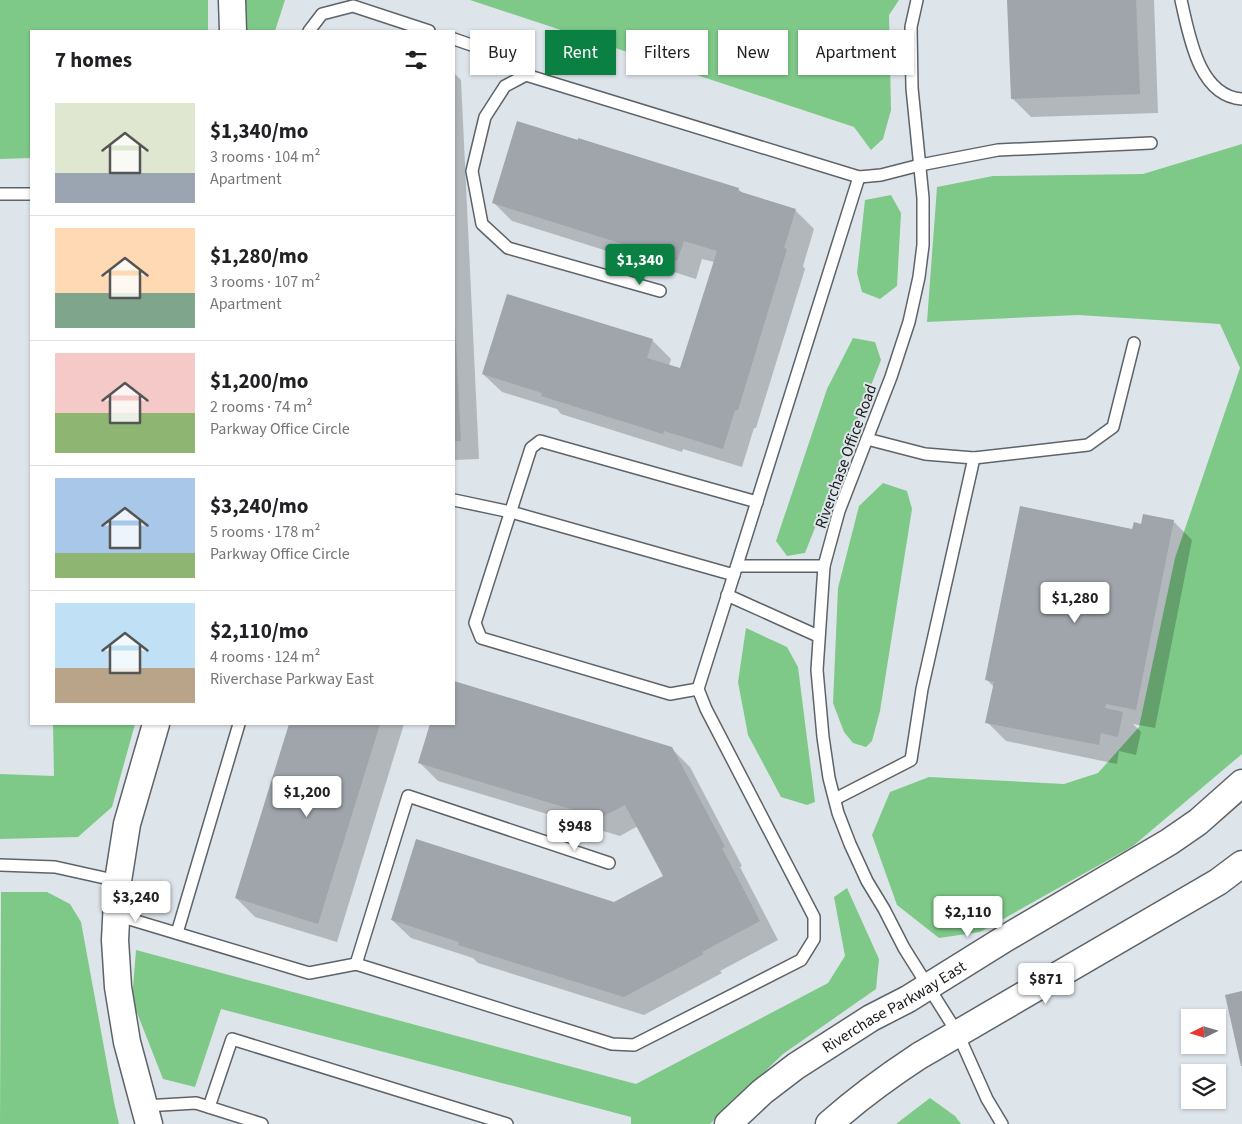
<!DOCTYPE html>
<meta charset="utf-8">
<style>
:root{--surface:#fff;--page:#f2f2f2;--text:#202124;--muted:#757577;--line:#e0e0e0;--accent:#0b8043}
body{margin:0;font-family:"Source Sans 3",sans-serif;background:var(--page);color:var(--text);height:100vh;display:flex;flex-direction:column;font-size:19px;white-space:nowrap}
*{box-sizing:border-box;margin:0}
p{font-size:16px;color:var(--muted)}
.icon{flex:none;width:28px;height:28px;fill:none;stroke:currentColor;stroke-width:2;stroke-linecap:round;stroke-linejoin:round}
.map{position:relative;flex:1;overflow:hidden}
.side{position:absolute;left:30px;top:30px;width:425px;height:695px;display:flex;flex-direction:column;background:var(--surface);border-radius:0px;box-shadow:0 1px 4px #0004}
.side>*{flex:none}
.hud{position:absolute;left:470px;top:30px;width:475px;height:45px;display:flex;gap:10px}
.needle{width:32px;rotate:265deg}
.tools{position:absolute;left:1181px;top:1009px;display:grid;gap:10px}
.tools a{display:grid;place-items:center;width:45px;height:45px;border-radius:0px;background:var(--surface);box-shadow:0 1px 4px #0004;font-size:25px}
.price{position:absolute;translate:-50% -42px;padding:0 11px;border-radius:5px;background:#fff;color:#222;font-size:16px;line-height:32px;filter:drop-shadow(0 1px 2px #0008)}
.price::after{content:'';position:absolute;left:50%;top:30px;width:15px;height:11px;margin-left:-8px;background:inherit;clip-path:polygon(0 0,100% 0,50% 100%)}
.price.current{background:var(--accent);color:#fff}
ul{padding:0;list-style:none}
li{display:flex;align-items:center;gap:15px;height:125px;padding:0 25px}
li+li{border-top:1px solid var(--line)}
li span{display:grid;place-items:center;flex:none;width:140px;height:100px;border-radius:0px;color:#555}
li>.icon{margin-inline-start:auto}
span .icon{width:60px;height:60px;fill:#fffc;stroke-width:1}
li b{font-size:21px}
h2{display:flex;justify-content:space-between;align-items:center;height:60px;padding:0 25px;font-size:21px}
.tag{padding:0 18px;border-radius:0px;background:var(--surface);box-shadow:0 1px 4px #0004;font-size:18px;line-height:45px}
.tag.current{background:var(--accent);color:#fff}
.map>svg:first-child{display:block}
.forest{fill:#7ec988}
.shadow{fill:#0003}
.building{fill:#9fa5ab}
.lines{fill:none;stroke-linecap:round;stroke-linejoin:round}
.service-casing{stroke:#5e6368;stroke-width:14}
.tertiary-casing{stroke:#5e6368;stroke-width:29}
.service{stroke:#fff;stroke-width:11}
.tertiary{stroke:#fff;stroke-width:26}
.labels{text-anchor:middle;stroke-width:4;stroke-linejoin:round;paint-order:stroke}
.street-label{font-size:16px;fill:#191b1d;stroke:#dee5ea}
</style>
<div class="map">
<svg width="1242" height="1124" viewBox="0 0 1242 1124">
<rect width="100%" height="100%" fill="#dee5ea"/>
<g class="forest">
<path d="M0,0H208V31H31V158L0,159Z"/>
<path d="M245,0H285L275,31H246Z"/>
<path d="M470,0H899L889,15L891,110L883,139L871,150L854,127Z"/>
<path d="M1242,144V754L1133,846L980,932L939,938L897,905L872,835L890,792L929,777L1064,784L1098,773L1139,727L1175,558L1240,368L1220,324L1078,315L927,322L937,187L993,176L1143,174Z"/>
<path d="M891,195L901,213L897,286L880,299L862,292L857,273L865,200Z"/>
<path d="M853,338L875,342L881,360L805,553L787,556L776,541L827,389Z"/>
<path d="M883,483L907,491L912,509L880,711L872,741L866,747L853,743L844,732L833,703L838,588L859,506Z"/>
<path d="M746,628L787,647L798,667L815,802L807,805L781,797L748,735L738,682Z"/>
<path d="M53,724H135L112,807L78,837L0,839V774L54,776Z"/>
<path d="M847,888L879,959L876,989L783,1054L710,1124H631V1117L221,1009L195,1087L163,1079L132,1000L136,950L636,1084L828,983L845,956L834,897Z"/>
<path d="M1,892H47L70,904L81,922L114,1102L119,1124H0Z"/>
<path d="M930,1098L955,1116L961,1124H896Z"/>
</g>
<g class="shadow">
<path d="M1008,0H1154L1158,113L1031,117L1012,98Z"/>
<path d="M454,73L461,80L479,459L454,460Z"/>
<path d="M738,189L744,194L795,210L814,229L803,266L805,269L756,428H754L742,467L683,449L682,452L561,414L557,409L502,392L483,374L652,340L671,359L669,366L681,370L714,262L702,259L696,279L512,221L493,202Z"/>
<path d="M1173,521L1192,540L1155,728L1133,724L1141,732L1136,755L1119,751L1117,764L1006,741L987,722L994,687L987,680L1133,530L1142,526Z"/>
<path d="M454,682L671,748L690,767L742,866L740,867L778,940L720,971L722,973L644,1015L478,963L473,958L411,938L392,920L614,903L664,876L638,826L620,836L438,781L419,762L431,724H454Z"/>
<path d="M290,724H404L337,942L255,917L236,898Z"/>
</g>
<g class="building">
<path d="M1007,0H1136L1140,94L1011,99Z"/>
<path d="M517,121L578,140V138L739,188L738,191L796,209L784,248L787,249L738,410H735L723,449L664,431L663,434L541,396L542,393L482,374L507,294L653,339L647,358L680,368L717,251L684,241L677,261L492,203Z"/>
<path d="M454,327H455L461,441H454Z"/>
<path d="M1020,506L1132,529L1134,522L1141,524L1143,514L1174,520L1136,710L1106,704L1105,708L1123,712L1118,737L1101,733L1099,745L985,723L994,682L985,680Z"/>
<path d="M454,681L672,747L725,847L722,848L760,921L702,952L704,954L624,997L458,945L459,942L391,920L416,839L614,902L663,876L625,805L600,818L418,763L430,724H454Z"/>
<path d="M289,724H380L318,924L235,898Z"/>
<path d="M1242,991V1066H1241L1225,995Z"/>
</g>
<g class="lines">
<g class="service-casing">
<g id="service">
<path d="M917,0L911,27L912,88L923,198V245L919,277L909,322L891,377L839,511L824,566L817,670L823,737L829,778L838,813L850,844L867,881L884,909L904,948L958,1034L987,1099L1002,1124"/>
<path d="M1181,0C1189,34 1198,96 1242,99"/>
<path d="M309,31L322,14L353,6L429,31"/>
<path d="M454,39L486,50L526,75"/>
<path d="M859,177L881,175L920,165L998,150L1151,143"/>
<path d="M0,194H31"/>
<path d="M974,458L1088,445L1113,427L1134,343"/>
<path d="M454,500L511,512L734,575"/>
<path d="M737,566H824"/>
<path d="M727,595L818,636"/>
<path d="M698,689L670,694L481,638L475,623L531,448L540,441L757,502"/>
<path d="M835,799L911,760L922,689L974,458L925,454L867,439"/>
<path d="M0,865L55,867L118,881"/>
<path d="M116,915L309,973L356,964L612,1044L634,1045L801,960L814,939V917L706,709L698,689L859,177L526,75L505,86L485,117L472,171L482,224L508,248L660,291"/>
<path d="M177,933L239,724"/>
<path d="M356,964L408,796L609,863"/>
<path d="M144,1106L196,1103L262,1124"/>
<path d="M209,1107L232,1039L507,1124"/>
</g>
</g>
<g class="tertiary-casing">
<g id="tertiary">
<path d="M232,0L233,31"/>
<path d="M149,1124L127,1042L118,987L115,940L118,881L127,824L156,724"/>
<path id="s1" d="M728,1124L762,1092L796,1066L871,1018L908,999L1006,938L1169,842L1198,822L1242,783"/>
<path d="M829,1124C857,1099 887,1077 919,1056L1218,882L1242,864"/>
</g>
</g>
<use href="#service" class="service"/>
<use href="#tertiary" class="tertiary"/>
</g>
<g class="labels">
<g class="street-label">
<text transform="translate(845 456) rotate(-70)" y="6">Riverchase Office Road</text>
<text dy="6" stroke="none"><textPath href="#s1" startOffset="204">Riverchase Parkway East</textPath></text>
</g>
</g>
</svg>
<div class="tools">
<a><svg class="needle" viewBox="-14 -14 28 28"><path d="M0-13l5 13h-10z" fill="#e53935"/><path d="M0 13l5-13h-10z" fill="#757577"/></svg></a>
<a><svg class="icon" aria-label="layers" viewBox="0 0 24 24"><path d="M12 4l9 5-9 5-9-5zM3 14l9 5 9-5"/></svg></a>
</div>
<b class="price current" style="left:640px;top:286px">$1,340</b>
<b class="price" style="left:1075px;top:624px">$1,280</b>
<b class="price" style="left:307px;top:818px">$1,200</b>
<b class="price" style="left:575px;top:852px">$948</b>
<b class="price" style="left:136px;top:923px">$3,240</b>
<b class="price" style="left:968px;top:938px">$2,110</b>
<b class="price" style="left:1046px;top:1005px">$871</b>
<div class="hud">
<a class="tag">Buy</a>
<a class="tag current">Rent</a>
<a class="tag">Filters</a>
<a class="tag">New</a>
<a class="tag">Apartment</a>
</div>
<section class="side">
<h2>7 homes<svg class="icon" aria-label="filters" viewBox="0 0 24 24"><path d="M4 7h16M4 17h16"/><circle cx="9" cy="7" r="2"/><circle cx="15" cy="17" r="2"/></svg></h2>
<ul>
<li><span style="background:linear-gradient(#dfe7d0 70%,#9aa5b1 0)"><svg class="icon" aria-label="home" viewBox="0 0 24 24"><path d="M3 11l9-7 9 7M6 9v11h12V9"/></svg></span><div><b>$1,340/mo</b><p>3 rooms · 104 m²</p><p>Apartment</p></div></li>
<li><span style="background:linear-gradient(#ffd9b3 65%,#7fa58c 0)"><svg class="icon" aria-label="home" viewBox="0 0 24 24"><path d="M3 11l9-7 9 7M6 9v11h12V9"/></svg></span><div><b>$1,280/mo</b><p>3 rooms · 107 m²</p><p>Apartment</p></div></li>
<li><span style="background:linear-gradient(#f6c9c9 60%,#8fb573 0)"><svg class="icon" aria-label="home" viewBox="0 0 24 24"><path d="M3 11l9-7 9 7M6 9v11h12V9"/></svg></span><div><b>$1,200/mo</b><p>2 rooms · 74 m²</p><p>Parkway Office Circle</p></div></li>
<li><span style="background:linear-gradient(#a9c7e8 75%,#8fb573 0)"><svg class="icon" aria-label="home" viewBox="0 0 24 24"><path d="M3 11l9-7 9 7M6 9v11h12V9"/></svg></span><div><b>$3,240/mo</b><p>5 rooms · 178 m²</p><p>Parkway Office Circle</p></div></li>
<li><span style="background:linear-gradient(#bfe0f5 65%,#b9a48a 0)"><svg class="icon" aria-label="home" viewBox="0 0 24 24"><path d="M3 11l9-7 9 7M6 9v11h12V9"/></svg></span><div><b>$2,110/mo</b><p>4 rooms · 124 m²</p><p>Riverchase Parkway East</p></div></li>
</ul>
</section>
</div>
